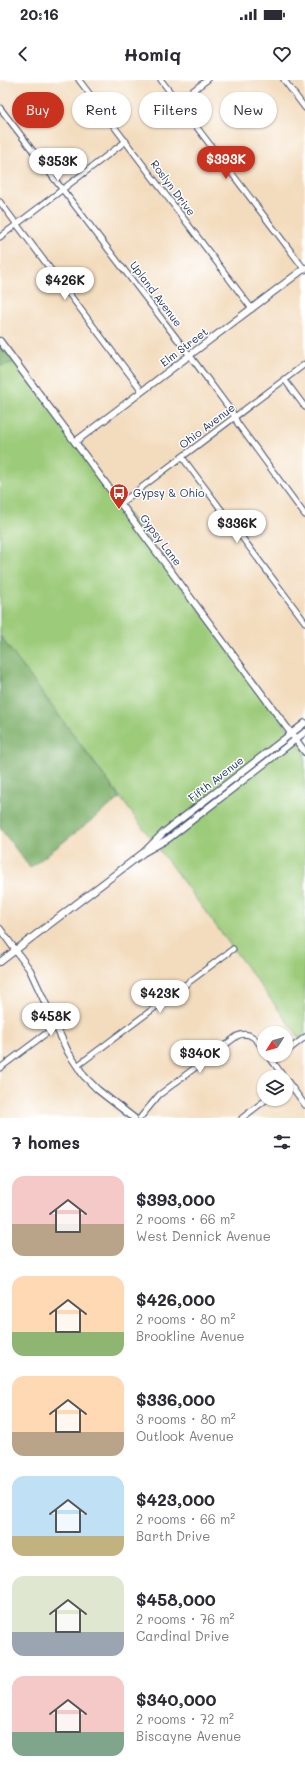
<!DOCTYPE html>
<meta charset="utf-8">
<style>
:root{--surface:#fff;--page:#f2f2f3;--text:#2b2b33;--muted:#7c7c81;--accent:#c8321e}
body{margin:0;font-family:Mali,sans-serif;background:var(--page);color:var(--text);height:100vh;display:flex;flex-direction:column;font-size:15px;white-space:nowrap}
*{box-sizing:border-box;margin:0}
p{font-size:13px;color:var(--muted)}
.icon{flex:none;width:22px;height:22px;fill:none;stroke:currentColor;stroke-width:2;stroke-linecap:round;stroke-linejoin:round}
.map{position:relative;height:1038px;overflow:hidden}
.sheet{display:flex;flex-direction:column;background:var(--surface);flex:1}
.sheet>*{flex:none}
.banner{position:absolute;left:12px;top:12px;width:281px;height:36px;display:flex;gap:8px}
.needle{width:26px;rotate:233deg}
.tools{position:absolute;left:257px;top:946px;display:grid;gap:8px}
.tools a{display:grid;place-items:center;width:36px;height:36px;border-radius:50%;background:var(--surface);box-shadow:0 1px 3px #0004;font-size:20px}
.price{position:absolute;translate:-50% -34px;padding:0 9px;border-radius:14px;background:#fff;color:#222;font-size:13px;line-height:26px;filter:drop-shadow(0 1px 2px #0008)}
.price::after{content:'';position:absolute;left:50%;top:24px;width:12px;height:9px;margin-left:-6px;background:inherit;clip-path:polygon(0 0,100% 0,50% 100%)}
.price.current{background:var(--accent);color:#fff}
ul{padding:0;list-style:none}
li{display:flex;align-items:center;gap:12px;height:100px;padding:0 12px}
li span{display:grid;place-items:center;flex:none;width:112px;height:80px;border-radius:12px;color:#555}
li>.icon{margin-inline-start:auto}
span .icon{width:48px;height:48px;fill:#fffc;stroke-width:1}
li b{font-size:17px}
h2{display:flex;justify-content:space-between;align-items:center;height:48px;padding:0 12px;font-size:17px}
.chip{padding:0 14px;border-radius:18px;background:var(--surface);box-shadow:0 1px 3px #0004;font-size:14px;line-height:36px}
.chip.current{background:var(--accent);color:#fff}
.status{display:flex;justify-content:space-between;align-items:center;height:28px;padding:0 20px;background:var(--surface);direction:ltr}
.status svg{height:11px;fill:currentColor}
header{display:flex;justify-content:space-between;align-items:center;height:52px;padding:0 12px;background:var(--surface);font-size:18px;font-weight:700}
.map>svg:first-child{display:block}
.green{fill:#9ccb79;stroke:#5c7d6c}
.forest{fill:#7daf69;stroke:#4c6f64}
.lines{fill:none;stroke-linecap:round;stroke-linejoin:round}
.minor-casing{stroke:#3b496c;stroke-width:7}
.tertiary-casing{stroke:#3b496c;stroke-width:8}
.minor{stroke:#fff;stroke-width:5}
.tertiary{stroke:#fff;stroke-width:6}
.labels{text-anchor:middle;stroke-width:3;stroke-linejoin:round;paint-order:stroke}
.street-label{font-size:11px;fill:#1b2f5e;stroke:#fff}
.poi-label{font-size:11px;fill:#1b2f5e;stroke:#fff;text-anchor:start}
</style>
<div class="status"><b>20:16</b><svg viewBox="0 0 49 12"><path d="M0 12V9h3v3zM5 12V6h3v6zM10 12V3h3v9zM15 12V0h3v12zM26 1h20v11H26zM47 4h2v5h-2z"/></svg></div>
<header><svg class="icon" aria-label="back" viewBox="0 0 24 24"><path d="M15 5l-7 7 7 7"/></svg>Homiq<svg class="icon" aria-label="heart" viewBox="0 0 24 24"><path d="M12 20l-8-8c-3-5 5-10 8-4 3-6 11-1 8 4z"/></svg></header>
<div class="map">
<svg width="305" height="1038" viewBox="0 0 305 1038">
<rect width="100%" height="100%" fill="#fff"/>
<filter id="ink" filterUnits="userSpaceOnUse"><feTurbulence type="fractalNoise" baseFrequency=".025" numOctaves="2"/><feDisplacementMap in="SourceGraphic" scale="8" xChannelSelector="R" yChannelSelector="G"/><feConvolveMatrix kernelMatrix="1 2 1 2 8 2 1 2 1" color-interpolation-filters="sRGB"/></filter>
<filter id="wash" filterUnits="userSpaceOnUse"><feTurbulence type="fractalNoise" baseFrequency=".012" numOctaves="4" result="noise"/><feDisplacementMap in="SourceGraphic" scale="16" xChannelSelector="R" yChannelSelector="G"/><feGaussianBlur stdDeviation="0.9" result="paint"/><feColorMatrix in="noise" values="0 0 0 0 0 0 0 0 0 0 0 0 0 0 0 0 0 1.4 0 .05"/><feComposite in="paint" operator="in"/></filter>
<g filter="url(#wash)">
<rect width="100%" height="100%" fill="#f3dcbd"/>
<path class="green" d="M0,261L291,653L305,643V652L296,660L305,672V957L301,960L0,556Z"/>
<g class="forest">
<path d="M0,261L16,282L0,286Z"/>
<path d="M0,556L120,718L30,788L0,748Z"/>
</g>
</g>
<g filter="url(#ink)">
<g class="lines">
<g class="minor-casing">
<g id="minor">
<path d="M79,0L252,229"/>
<path d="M161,0L305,190"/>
<path d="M284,0L305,28"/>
<path d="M178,22L207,0"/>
<path d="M0,28L194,281L232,332L238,344L305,435"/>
<path d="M0,122L142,311"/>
<path d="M0,157L126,61"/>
<path d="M284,299L305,327"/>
<path d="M182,377L305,542"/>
<path d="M121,423L305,284"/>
<path d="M286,972L305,957"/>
<path d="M268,975L284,997"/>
<path d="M273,982L282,975"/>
<path d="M77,986L233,869"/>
<path d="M0,988L56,946"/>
<path d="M286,999L305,1025"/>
<path d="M140,1038L159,1015L237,956C250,950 257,960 264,970"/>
<path d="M242,1038L267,1019"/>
</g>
</g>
<g class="tertiary-casing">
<g id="tertiary">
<path d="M0,261L305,672"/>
<path d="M75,362L305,188"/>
<path d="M144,772L163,753L305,643"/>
<path d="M0,849L30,890L68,972L84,996L98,1010L134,1038"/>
<path d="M0,882L143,773L168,759L305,652"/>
</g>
</g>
<use href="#minor" class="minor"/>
<use href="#tertiary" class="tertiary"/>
</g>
</g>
<defs>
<g id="bus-pin" transform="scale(1)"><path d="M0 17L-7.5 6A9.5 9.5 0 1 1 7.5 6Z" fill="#c8321e" stroke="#fff"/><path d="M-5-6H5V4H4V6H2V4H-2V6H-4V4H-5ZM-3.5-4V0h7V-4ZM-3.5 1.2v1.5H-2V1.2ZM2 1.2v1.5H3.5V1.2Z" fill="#fff"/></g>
</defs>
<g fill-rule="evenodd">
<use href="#bus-pin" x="119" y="413"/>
</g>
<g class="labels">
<g class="street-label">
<text transform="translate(173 108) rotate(53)" y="4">Roslyn Drive</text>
<text transform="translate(156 214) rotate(53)" y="4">Upland Avenue</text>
<text transform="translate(184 267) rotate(-37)" y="4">Elm Street</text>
<text transform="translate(207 346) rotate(-37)" y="4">Ohio Avenue</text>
<text transform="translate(161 460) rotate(53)" y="4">Gypsy Lane</text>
<text transform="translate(216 699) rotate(-38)" y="4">Fifth Avenue</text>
</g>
<g class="poi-label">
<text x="133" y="417">Gypsy &amp; Ohio</text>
</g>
</g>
</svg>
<div class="tools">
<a><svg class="needle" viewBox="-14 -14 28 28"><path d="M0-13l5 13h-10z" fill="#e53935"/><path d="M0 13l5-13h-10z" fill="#7c7c81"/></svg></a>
<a><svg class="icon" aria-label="layers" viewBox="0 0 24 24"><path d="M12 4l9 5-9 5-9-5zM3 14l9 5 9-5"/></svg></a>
</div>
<b class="price current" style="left:226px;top:100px">$393K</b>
<b class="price" style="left:58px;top:102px">$353K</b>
<b class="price" style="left:65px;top:221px">$426K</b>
<b class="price" style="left:237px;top:464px">$336K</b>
<b class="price" style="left:160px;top:934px">$423K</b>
<b class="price" style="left:51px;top:957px">$458K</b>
<b class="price" style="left:200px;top:994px">$340K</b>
<div class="banner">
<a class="chip current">Buy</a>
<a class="chip">Rent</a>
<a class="chip">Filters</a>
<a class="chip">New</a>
</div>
</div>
<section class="sheet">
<h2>7 homes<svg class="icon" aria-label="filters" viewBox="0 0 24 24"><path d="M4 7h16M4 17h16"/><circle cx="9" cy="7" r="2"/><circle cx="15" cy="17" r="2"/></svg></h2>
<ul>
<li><span style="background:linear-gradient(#f6c9c9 60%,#b9a48a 0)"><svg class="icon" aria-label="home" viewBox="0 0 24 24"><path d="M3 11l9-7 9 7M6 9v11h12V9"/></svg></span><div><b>$393,000</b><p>2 rooms · 66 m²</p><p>West Dennick Avenue</p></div></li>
<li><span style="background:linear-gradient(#ffd9b3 70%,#8fb573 0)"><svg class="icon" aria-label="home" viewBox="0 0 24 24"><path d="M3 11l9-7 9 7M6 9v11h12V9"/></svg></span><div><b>$426,000</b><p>2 rooms · 80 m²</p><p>Brookline Avenue</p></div></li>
<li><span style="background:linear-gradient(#ffd9b3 70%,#b9a48a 0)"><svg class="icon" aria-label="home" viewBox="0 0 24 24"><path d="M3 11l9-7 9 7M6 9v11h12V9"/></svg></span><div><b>$336,000</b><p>3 rooms · 80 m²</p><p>Outlook Avenue</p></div></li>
<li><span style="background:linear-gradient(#bfe0f5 75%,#c2b280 0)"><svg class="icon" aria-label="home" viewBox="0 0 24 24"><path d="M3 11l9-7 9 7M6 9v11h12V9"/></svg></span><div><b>$423,000</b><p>2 rooms · 66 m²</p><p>Barth Drive</p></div></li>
<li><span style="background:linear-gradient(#dfe7d0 70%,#9aa5b1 0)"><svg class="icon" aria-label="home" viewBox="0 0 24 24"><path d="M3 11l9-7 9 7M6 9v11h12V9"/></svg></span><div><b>$458,000</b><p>2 rooms · 76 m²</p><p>Cardinal Drive</p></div></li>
<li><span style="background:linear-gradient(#f6c9c9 70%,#7fa58c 0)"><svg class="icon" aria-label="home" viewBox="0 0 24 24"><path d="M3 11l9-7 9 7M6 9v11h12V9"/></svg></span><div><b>$340,000</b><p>2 rooms · 72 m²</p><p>Biscayne Avenue</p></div></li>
</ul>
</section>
